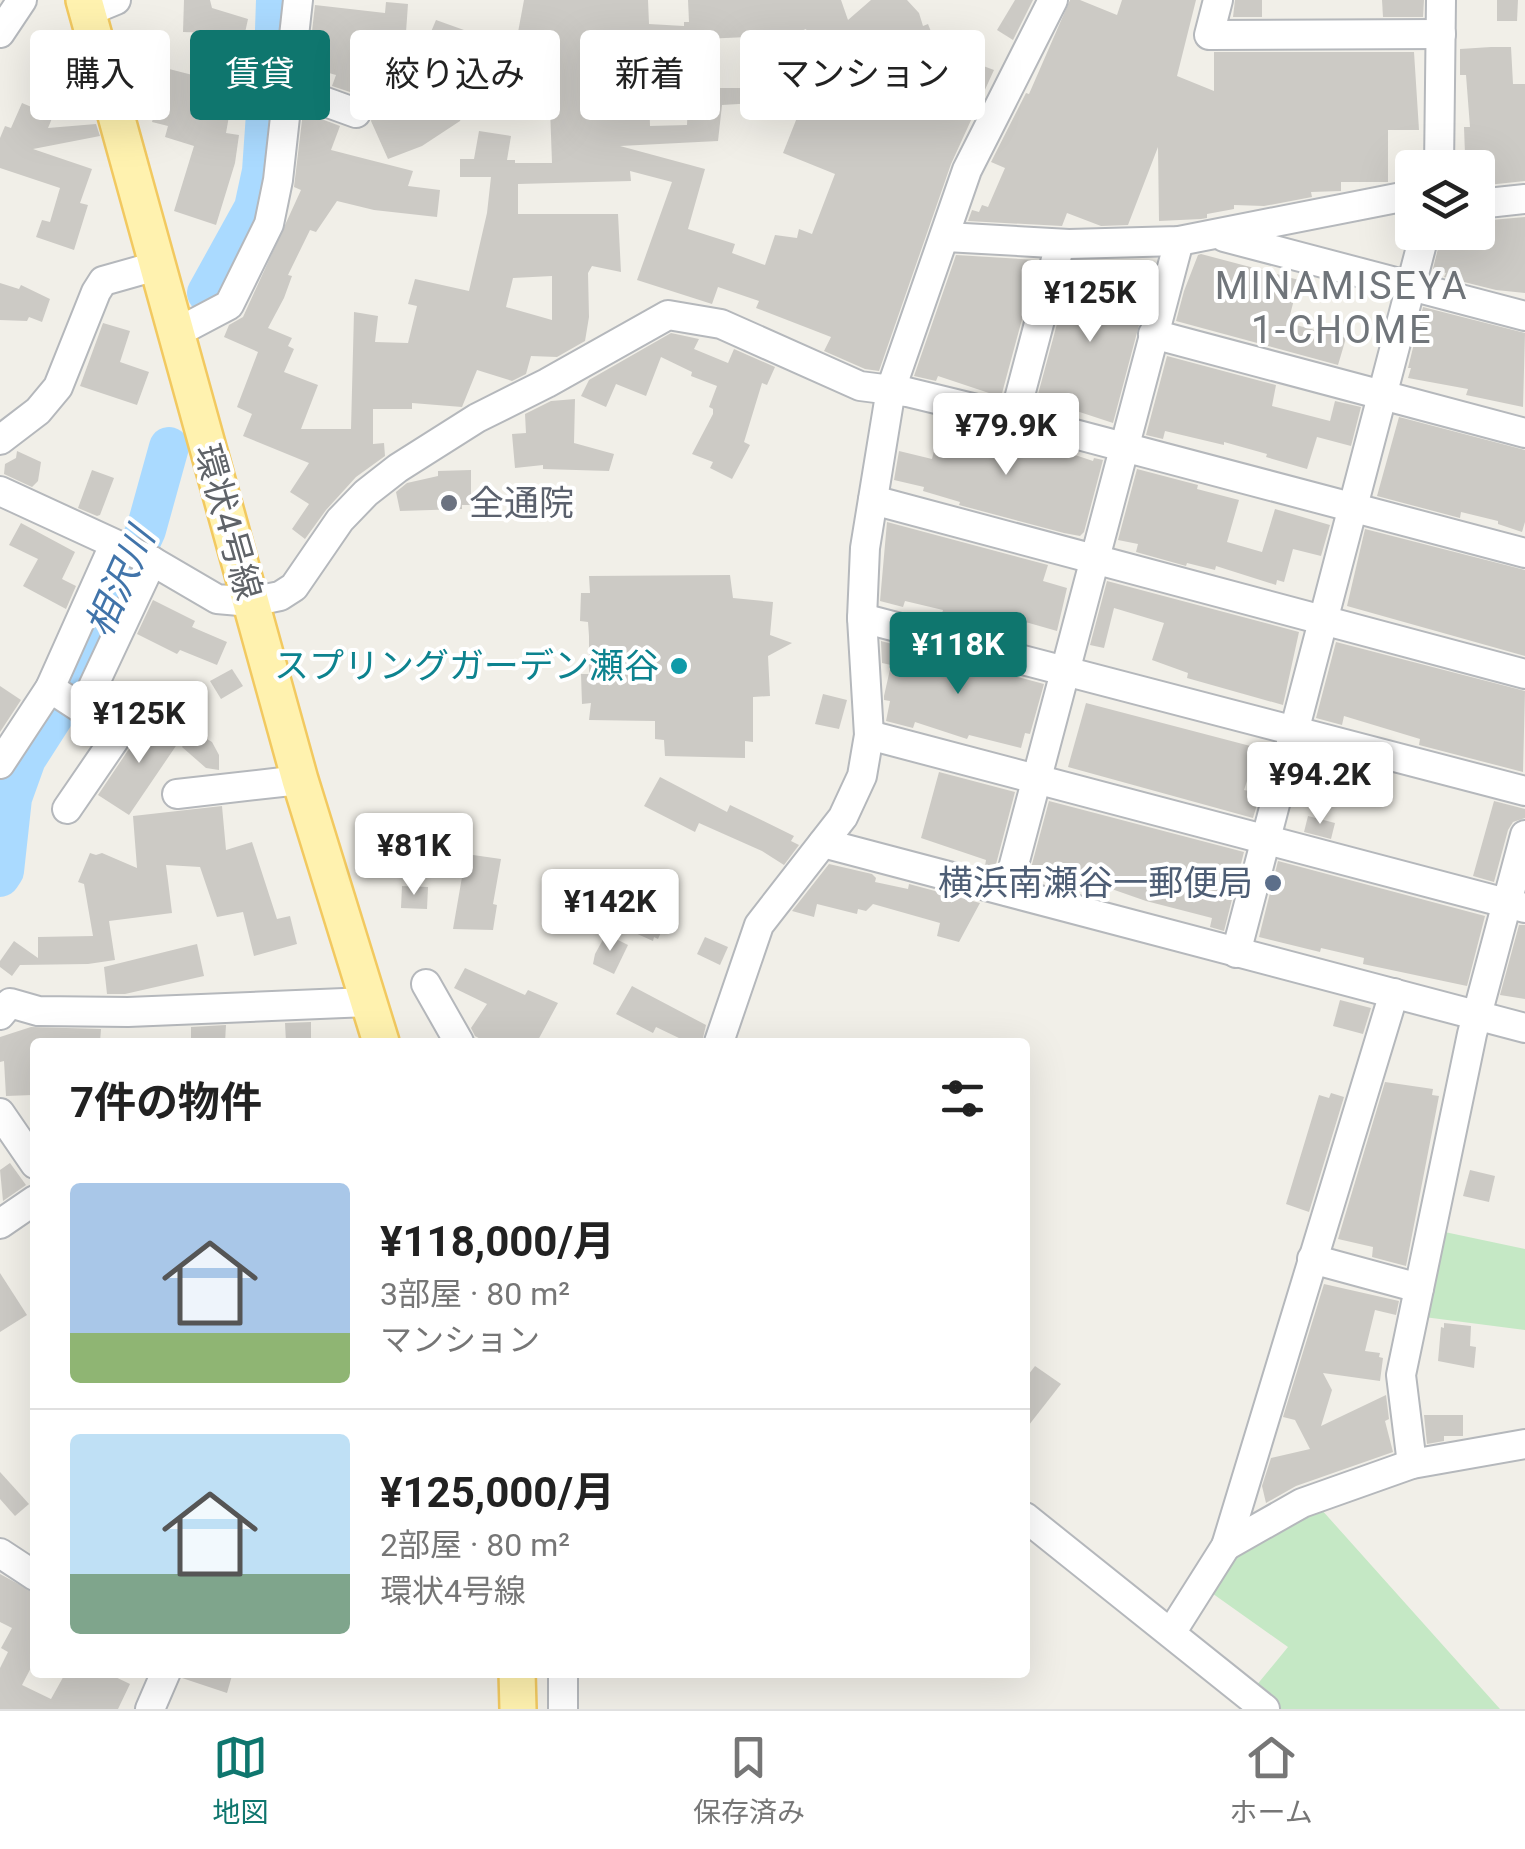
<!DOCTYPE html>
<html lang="ja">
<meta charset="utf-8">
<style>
:root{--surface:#fff;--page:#f2f2f2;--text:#222;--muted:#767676;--line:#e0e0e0;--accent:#0f766e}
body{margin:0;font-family:Roboto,"Noto Sans JP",sans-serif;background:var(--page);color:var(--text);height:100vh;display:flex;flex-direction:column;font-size:38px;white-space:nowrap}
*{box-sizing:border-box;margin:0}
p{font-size:32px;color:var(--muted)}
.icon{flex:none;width:55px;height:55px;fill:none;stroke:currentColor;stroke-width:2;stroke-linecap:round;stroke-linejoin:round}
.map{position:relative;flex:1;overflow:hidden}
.sheet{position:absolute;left:30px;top:1038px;width:1000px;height:640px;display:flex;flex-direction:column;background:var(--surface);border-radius:10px;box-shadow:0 10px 40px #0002}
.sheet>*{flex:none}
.top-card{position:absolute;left:30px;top:30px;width:1000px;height:90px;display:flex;gap:20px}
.fabs{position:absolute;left:1395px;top:150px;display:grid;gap:20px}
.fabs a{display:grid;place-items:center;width:100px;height:100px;border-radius:10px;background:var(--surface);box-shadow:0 10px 40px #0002;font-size:50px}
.price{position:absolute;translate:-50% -85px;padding:0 22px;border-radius:10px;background:#fff;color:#222;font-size:32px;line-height:65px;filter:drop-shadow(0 2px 5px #0008)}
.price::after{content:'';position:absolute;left:50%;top:60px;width:30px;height:22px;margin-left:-15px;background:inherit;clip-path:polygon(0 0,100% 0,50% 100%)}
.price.active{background:var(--accent);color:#fff}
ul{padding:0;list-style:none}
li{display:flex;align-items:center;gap:30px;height:250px;padding:0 40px}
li+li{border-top:2px solid var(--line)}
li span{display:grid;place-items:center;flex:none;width:280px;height:200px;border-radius:10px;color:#555}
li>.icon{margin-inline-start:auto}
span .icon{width:120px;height:120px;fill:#fffc;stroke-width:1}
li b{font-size:42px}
h2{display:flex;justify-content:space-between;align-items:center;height:120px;padding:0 40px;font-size:42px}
.pill{padding:0 35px;border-radius:10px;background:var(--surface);box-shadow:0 10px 40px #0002;font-size:35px;line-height:90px}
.pill.active{background:var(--accent);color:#fff}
.tab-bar{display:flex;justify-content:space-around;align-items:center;height:140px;border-top:2px solid var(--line);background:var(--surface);font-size:28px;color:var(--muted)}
.tab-bar a{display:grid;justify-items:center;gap:5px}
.tab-bar .active{color:var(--accent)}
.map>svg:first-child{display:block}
.green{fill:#c5e8c5}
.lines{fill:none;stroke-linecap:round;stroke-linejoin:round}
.river{stroke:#aadaff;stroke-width:40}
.building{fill:#cccac5;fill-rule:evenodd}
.minor-casing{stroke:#b5b8bc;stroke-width:32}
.major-casing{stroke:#f2c960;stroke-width:40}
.minor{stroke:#fff;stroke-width:28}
.major{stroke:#fff2af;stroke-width:35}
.worship-dot{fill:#6b7280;stroke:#fff;stroke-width:4}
.culture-dot{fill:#0f9aa8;stroke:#fff;stroke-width:4}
.service-dot{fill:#5c6f8a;stroke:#fff;stroke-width:4}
.labels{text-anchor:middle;stroke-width:8;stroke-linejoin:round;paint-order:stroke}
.worship-label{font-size:35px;fill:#5b616d;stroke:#fff;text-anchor:start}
.street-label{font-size:35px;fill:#5f6368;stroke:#fff}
.culture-label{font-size:35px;fill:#0d838f;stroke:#fff;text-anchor:end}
.service-label{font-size:35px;fill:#4e5e75;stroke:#fff;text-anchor:end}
.neighbourhood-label{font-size:38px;letter-spacing:2.5px;fill:#70757a;stroke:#fff}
.water-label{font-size:38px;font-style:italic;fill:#4174aa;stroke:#fff}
</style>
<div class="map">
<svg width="1525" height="1709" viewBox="0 0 1525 1709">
<rect width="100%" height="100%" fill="#f1efe8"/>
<g class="green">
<path d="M1440,1231L1525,1249V1330L1424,1317Z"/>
<path d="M1312,1499L1500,1709H1268L1251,1692L1288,1647L1209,1591L1224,1562Z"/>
</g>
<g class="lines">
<g class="river">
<path d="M207,293L254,208L262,171L267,100L274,60L276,0"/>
<path d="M0,877L4,871L12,798L26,759L76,681L146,530L169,447"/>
</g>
</g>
<g class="building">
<path d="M184,0H210L212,8L248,19L236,74L246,76L241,101L232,99L226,133L239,135L235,163L216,225L174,211L194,146L165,137L168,126L152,122L156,108L142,104L146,63L204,78L213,33L183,32Z"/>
<path d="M524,0H648L649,24L684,26V22H689L688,0H841L848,20L871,0H907L919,13L923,26L928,24L938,49L994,70L951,164L879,371L865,369L824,351L831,337L756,308L759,301L718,287L712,304L637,280L672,182L630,171L631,181L518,184V214H618L621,272L592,266L588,273L589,317L585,341L557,357L531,356L526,374L512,381L477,370L462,407L412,403V409H373V444L384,443L385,456L356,477L326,510L305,539L292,529L309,504L290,492L309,463L243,436L252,414L237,407L258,352L224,337L229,325L243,317L301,190L294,187L303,112L340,126L331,150L413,171L408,186L440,190L437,217L374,210L337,201L316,232L310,230L288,275L292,276L284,298L268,328L292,338L288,346L294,349L284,372L318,385L301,429H351L354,312L378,316L375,342L408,343L417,306L408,304L415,279L469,291L487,213L491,177H460V159H474L479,131L511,136L507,160H515V163H552L550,108L505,102ZM806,29L822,68L745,75L746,88H707V78L689,79L687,125L650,126L649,91L675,92L673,80L704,68V39L747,37L749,51ZM804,100L783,153L835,174L812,234L799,229L797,238L775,235L765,265L732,253L735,244L688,229L705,169L620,146L718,141L722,105ZM552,276V320L506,307L513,278Z"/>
<path d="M1015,0H1033L1013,40L997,30Z"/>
<path d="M1070,0H1080L1117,15L1122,0H1196L1177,76L1214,91V52H1414L1419,130H1388V182H1341V191L1311,192L1312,197L1264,206L1234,205V209L1207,214V218L1201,219L1159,221L1158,147L1128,225L1101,226L1067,213L1062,226L968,221L972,210L979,212L982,205L988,207L1005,168L991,162L1026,93L1029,94Z"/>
<path d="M1235,0H1262V17H1233Z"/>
<path d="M1382,0H1424L1423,17H1383Z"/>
<path d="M1497,0H1518L1517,21H1497Z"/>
<path d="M386,2L408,4L401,103L436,20L492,40L477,88L473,87L460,121L422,146L388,159L371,121L373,111L369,101L359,96L355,86L353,93L332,86L336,75L308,67L315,5L385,13Z"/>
<path d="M1491,47H1511L1513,84H1525V181L1478,186V168H1472L1471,154H1465L1464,127H1470L1466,75H1460V49Z"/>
<path d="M22,103L53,116L48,128L96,124L100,136L33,149L92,169L80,203L88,205L74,250L36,237L42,220L50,222L60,188L0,168V138L5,126L11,128Z"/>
<path d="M1525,217V293L1496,290L1444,277L1446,273L1433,269L1442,232H1478L1480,221Z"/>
<path d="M1201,254L1299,280L1288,323L1346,338L1338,365L1176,321L1184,291L1198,255Z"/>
<path d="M956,255L1038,260L1001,397L938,376L936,381L914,376Z"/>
<path d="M1109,260L1102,295L1144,306L1113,423L1037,398L1074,261Z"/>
<path d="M0,283L19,289L21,285L50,299L42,322L29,317L27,321L0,320Z"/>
<path d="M1423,307L1525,333L1523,407L1466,395L1468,389L1408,378L1411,368H1408Z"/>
<path d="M103,323L130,331L120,362L149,372L137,405L80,386Z"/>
<path d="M671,333L699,339L694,349L728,363L734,349L775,367L767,385L762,383L744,442L750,445L732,479L710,468L713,462L692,454L713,414V409L709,407L717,386L691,376L692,372L661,357L646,396L616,384L606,407L581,396L589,380Z"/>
<path d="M1167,356L1276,385L1272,406L1330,421L1335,401L1361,407L1351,446L1317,437L1307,469L1266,457L1267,454L1224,442V445L1165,431L1163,439L1146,435Z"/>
<path d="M575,399L574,443L614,454L609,471L543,469V465L515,468L512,434L526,433L525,414L551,401Z"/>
<path d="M1399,417L1525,450V522L1522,532L1498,524V521L1461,512L1460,518L1377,496Z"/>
<path d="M942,419L998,432L997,438L1044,449L1045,445L1093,461L1094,458L1103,460L1084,532L1080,536L1064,533L959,505L960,502L923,491L924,487L894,480L899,451L932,459Z"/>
<path d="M17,451L41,462L38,481L32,487L4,474L5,464L16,458Z"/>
<path d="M1137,469L1198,485L1197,489L1239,500L1227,542L1262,552L1275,509L1330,525L1321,556L1293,549L1284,582L1277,580L1276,585L1216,566L1215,570L1187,563L1186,566L1136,552L1138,544L1118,540Z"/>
<path d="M92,470L114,478L100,515L97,516L78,508Z"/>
<path d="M471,470V505H462V509L400,511L396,492L407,483L438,476V471Z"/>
<path d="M887,522L1048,565L1043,581L1067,588L1057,631L1022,621L1017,640L1001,636L1002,631L941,617L943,610L905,601L903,607L880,601Z"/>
<path d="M21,523L75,552L62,579L76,586L66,609L23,586L38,559L9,545Z"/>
<path d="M1365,529L1525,570V656L1347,606Z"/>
<path d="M730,575L733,598L773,602L770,635L792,643L768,656L770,696L753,697V742L745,741V758L665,756L664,740L655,739V721L589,720L591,703L582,704L581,674H589V636L588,622L580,621L581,593H590L589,576Z"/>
<path d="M1107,581L1299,632L1283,705L1187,678L1188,673L1152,660L1164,623L1114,608L1104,648L1090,645Z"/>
<path d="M153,600L195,621L192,627L227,642L217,665L180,650L177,654L137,634Z"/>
<path d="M881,641L1044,684L1030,734L1025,733L1021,748L969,735L967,739L915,722L913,728L886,721L890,701L884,700V696L891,665L882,663Z"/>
<path d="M1336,642L1525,691L1523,772L1419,745L1420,739L1344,716L1342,725L1316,718Z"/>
<path d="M232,669L243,686L221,699L210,681Z"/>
<path d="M0,686L21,700L0,732Z"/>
<path d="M823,694L847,700L839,729L815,724Z"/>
<path d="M1086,703L1258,748L1244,790L1254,792L1252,799L1258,801L1253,818L1068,767Z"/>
<path d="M141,718L182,737L129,815L98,795L133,743L135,727Z"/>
<path d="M193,731L212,742L219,755V770L206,768L182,747Z"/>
<path d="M939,772L1015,792L995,868L985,866L986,860L921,838Z"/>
<path d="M660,777L727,812L730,805L749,814L794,836L791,841L799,845L784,865L762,851L699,823L695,832L644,806Z"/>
<path d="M1049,801L1244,852L1224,931L1210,927L1212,918L1146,901L1083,879L1042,870L1040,882L1028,879Z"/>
<path d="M1494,801L1525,809V818L1513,822L1508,830L1494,882L1473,876Z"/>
<path d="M222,806L226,850L252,842L277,919L290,916L297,944L254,956L243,912L217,917L200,867L166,865L172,913L109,921L115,960L88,964L20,965L12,976L0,967V961L14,941L38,958V937L93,936L84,884L78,882L90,853L96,855L102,853L137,868L133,816Z"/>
<path d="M1308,816L1335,823L1331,839L1304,832Z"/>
<path d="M466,854L501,859L493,904L497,905L493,930L453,929Z"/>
<path d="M1278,861L1485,916L1467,986L1363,964L1364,958L1321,948L1320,952L1259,937Z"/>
<path d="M829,864L872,874L876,878L875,882L908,889L909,884L980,903L959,942L937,936L940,923L873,904L866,911L858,909L857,914L817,904L814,917L792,911Z"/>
<path d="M402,886L428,887L427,909L401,908Z"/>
<path d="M643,911L666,921L658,939L654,937L653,941L633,932Z"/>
<path d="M1519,925H1525V999L1500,995Z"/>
<path d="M606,934L628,945L614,974L593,964L595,954Z"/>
<path d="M705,937L728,947L720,965L697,954Z"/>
<path d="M197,944L204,976L125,994H107L104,967Z"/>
<path d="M465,968L525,995L528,990L558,1003L537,1042H486L475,1036L471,1028L487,1004L454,988Z"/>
<path d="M632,986L706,1025L702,1042L681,1039L656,1027L653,1033L616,1014Z"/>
<path d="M1340,1000L1371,1008L1363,1034L1333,1026Z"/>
<path d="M311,1022V1042H286L285,1023Z"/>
<path d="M226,1025L225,1042H191V1027Z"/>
<path d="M31,1027L101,1029L100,1042H35V1056L30,1058L33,1095L6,1096L4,1061L0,1062V1037Z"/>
<path d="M1385,1082L1433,1089L1432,1095L1439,1096L1406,1266L1372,1257L1373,1247L1338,1239Z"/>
<path d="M1331,1093L1344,1097L1309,1212L1286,1204L1319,1095L1329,1098Z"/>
<path d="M10,1163L26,1185L3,1201L0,1170Z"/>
<path d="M1470,1170L1495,1176L1489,1202L1463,1196Z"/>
<path d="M0,1273L27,1315L0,1332Z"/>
<path d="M1324,1284L1399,1301L1396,1315L1375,1310L1365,1351L1380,1353L1379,1357L1383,1358L1380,1381L1323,1373L1332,1390L1321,1426L1386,1395L1389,1419L1385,1421L1393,1452L1296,1486L1266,1503L1262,1486L1271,1458L1310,1449L1295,1420L1283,1417Z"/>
<path d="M1444,1323L1471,1326L1470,1346L1476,1347L1474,1368L1438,1361L1441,1327L1444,1328Z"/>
<path d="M1035,1366L1061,1384L1025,1430V1379Z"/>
<path d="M1424,1415H1463V1436H1444V1441L1427,1444Z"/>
<path d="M0,1472L29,1504L15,1516L0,1499Z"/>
<path d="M0,1574L35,1593V1660L22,1685L51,1699L66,1672H105L130,1684L118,1709H0V1668L8,1652L1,1648L12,1628L0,1622Z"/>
<path d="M183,1672H233L227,1693L182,1678Z"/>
</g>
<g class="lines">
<g class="minor-casing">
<g id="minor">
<path d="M1218,0L1209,35L1441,34"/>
<path d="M87,12L116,0"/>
<path d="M0,33L22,0"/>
<path d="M287,88L356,113"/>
<path d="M1439,168L1441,0"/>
<path d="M1478,204L1525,199"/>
<path d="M946,237L1069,244L1179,241L1412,195"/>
<path d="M1224,237L1525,316"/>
<path d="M176,333L229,305L269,224L278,180L298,0"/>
<path d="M1153,334L1525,433"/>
<path d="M1014,418L1060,244"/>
<path d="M0,440L38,411L58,387L96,292L103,281L156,266"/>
<path d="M0,491L152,561L217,599L251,602L280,596L294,587L340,520L366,493L398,468L477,418L547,383L668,315L721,324L860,386L907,392L1014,418L1525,553"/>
<path d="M873,500L1525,674"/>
<path d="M862,618L1525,791"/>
<path d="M50,688L119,733L67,809"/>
<path d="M83,708L152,561"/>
<path d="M869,735L1525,908"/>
<path d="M0,764L50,688L114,545"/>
<path d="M177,794L300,780"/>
<path d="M823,843L1525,1028"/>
<path d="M1007,891L1179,241"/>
<path d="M1236,953L1425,232"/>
<path d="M426,984L459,1042"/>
<path d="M0,1015L10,1003L38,1011L128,1012L368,1002"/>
<path d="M719,1042L759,925L843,817L862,776L869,735L862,618L865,548L891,389L967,170L1053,0"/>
<path d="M0,1113L35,1164"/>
<path d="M0,1224L35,1200"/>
<path d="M1312,1259L1419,1288"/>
<path d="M1412,1464L1401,1375L1472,1034L1525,835"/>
<path d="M1025,1517L1265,1709"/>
<path d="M1226,1546L1302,1503L1412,1464L1525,1444"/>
<path d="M0,1553L35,1576"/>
<path d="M1171,1633L1226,1546L1394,993"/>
<path d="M150,1709L166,1672"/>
<path d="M563,1709V1672"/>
</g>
</g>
<g class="major-casing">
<g id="major">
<path d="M84,0L300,780L381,1042"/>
<path d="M517,1672L518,1709"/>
</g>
</g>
<use href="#minor" class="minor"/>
<use href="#major" class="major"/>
</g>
<circle class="worship-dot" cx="449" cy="503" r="10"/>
<circle class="culture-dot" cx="679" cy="666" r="10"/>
<circle class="service-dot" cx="1273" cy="883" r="10"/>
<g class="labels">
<g class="worship-label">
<text x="469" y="515">全通院</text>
</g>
<g class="street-label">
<text transform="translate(228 522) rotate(74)" y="12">環状4号線</text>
</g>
<g class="culture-label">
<text x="659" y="678">スプリングガーデン瀬谷</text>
</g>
<g class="service-label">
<text x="1253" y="895">横浜南瀬谷一郵便局</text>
</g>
<g class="neighbourhood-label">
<text x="1342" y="299">MINAMISEYA<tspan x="1342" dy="44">1-CHOME</tspan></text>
</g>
<g class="water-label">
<text transform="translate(120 582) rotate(-66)" y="13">相沢川</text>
</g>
</g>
</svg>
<div class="fabs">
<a><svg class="icon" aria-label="layers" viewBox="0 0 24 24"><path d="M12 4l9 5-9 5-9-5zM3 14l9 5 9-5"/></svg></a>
</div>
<b class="price" style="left:1090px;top:345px">¥125K</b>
<b class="price" style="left:1006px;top:478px">¥79.9K</b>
<b class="price active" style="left:958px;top:697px">¥118K</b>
<b class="price" style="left:139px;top:766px">¥125K</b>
<b class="price" style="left:1320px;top:827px">¥94.2K</b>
<b class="price" style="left:414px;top:898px">¥81K</b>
<b class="price" style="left:610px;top:954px">¥142K</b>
<div class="top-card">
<a class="pill">購入</a>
<a class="pill active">賃貸</a>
<a class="pill">絞り込み</a>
<a class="pill">新着</a>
<a class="pill">マンション</a>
</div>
<section class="sheet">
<h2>7件の物件<svg class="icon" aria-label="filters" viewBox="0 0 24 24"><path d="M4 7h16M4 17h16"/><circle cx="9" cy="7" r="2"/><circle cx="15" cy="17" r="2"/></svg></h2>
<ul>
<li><span style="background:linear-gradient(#a9c7e8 75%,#8fb573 0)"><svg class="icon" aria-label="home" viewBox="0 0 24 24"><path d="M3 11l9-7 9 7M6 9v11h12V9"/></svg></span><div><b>¥118,000/月</b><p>3部屋 · 80 m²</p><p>マンション</p></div></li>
<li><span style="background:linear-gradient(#bfe0f5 70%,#7fa58c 0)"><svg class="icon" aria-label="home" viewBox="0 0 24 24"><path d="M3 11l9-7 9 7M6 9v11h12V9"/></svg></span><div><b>¥125,000/月</b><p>2部屋 · 80 m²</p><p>環状4号線</p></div></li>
</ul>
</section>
</div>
<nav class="tab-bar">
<a class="active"><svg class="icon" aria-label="map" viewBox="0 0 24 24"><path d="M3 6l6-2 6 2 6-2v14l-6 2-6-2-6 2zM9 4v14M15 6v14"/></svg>地図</a>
<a><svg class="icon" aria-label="saved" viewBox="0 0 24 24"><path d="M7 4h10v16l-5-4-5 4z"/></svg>保存済み</a>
<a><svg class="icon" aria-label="home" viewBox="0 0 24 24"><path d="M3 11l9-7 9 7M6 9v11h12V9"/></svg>ホーム</a>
</nav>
